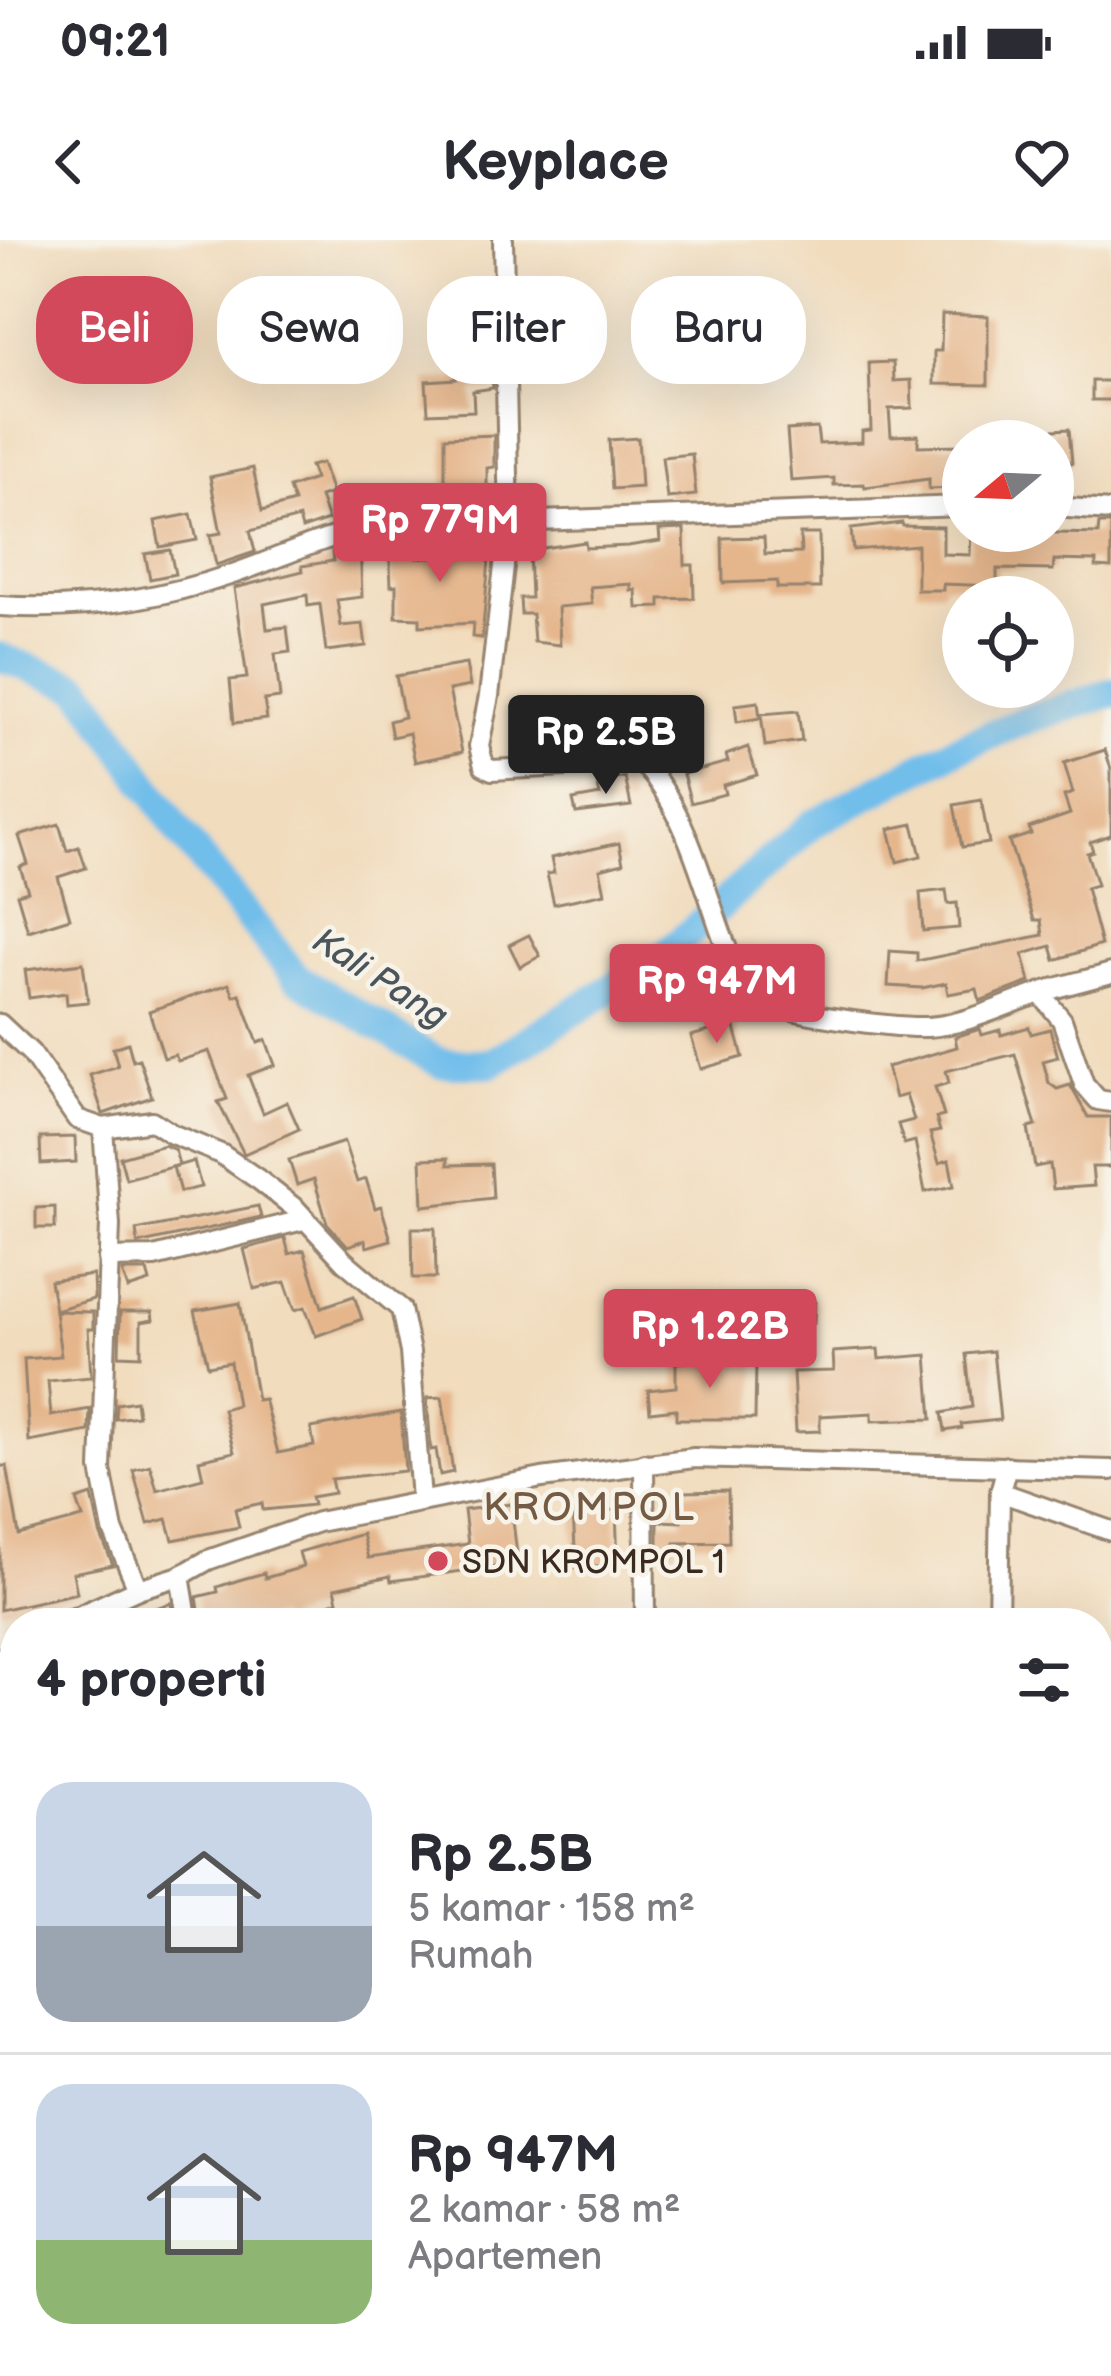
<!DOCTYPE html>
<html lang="id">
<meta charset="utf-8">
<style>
:root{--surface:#fff;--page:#f2f2f3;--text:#2b2b33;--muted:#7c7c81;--line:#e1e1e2;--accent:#d1495b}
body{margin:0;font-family:"Balsamiq Sans",sans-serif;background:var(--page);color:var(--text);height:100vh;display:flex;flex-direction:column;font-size:45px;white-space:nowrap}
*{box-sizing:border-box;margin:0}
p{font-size:39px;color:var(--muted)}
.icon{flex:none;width:66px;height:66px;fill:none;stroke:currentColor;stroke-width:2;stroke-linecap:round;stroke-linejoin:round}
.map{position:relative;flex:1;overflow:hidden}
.details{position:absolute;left:0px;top:1368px;width:1113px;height:768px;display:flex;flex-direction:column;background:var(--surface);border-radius:48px 48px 0 0;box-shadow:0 12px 48px #0002}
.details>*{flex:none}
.hud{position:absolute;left:36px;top:36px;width:1041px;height:108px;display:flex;gap:24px}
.needle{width:78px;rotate:251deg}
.tools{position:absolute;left:942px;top:180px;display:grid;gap:24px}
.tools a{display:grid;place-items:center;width:132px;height:132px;border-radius:50%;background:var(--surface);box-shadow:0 12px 48px #0002;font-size:60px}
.price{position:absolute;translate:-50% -102px;padding:0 27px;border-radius:12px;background:var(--accent);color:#fff;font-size:39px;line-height:78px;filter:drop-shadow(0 3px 6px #0008)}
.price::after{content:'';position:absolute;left:50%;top:72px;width:36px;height:27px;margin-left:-18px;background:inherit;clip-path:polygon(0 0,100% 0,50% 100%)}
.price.current{background:#222;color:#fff}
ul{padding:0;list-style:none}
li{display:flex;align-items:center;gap:36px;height:300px;padding:0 36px}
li+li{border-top:3px solid var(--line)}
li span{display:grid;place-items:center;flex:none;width:336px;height:240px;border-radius:36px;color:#555}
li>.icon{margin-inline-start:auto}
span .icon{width:144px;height:144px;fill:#fffc;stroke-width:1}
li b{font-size:51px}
h2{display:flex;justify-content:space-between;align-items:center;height:144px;padding:0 36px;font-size:51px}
.chip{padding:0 42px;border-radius:48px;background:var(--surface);box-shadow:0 12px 48px #0002;font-size:42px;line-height:108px}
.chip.current{background:var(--accent);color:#fff}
.status{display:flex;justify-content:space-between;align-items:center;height:84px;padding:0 60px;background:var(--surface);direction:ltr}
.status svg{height:33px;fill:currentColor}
header{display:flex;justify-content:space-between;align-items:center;height:156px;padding:0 36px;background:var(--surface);font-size:54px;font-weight:700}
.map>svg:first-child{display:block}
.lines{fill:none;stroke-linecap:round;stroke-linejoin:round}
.river{stroke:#71beeb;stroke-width:30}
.building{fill:#e5b68c}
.minor-casing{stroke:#96836e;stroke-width:24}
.minor{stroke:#fff;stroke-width:18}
.poi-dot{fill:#d1495b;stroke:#f7f3e8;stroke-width:4.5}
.labels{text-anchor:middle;stroke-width:9;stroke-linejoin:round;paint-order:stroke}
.poi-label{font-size:33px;fill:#3b2a1e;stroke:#f7f3e8;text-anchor:start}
.water-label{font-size:36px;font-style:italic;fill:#4b565c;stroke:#f7f3e8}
.quarter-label{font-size:39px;letter-spacing:3px;fill:#765b44;stroke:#f7f3e8}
</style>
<div class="status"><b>09:21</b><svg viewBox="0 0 49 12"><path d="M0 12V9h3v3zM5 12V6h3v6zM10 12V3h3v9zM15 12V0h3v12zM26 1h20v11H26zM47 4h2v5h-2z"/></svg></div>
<header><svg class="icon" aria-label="back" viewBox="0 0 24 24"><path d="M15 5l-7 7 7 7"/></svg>Keyplace<svg class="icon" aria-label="heart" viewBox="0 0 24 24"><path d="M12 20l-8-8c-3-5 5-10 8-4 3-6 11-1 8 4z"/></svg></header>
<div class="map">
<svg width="1111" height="2136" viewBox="0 0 1111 2136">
<rect width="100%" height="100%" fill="#f7f3e8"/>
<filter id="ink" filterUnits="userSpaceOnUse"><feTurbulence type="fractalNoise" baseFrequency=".00833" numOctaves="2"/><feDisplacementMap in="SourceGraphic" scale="24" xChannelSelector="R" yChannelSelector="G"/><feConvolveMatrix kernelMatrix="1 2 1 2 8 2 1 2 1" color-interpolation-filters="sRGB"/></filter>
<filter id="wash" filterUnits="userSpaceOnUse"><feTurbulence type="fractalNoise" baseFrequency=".004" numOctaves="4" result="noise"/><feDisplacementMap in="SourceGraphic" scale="48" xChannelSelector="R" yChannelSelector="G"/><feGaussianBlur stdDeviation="2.7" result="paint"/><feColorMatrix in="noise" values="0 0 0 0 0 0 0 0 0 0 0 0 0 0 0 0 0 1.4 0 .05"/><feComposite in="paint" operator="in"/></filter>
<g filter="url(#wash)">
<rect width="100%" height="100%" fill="#f1dcbd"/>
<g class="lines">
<path class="river" d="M0,417L80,447L181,594L296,737L440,823H491L665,715L812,584L956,509L1028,479L1111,453"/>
</g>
<g id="blocks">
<g class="building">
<path d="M477,74L479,89L485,88L493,148L473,151L474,171L428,173L426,141L456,139L455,132L459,131L452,77Z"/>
<path d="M942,74L988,76V145L934,144V111H941Z"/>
<path d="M893,122L894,141L911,140L912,168L889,169L891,196L918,195V206L963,205V236L952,237V248L929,249V239L865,247L864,244L834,245V238L791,241L787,190L817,188L819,204L862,202V191L871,190L869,123Z"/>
<rect x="1092" y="141" width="19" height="19"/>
<path d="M1069,189L1072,223L1053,225V190Z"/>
<path d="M494,195V227L487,228V259H445V197Z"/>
<path d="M638,198L641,247L612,249L609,200Z"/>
<path d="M692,214L696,255L667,258L662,217Z"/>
<path d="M322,223L332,253L320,257L328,280L302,289L299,278L250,291L255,312L216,325L210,295L221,293L210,237L253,228L262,271L294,262L289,248L315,239L310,226Z"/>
<path d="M191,274L197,300L160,307L155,281Z"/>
<path d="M902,283L903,286L943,287V314L970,315L971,291L1098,294L1099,284H1111V328L1096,327V321L1054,320L1053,330L997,329V346L943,344V350H917V305L853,310L851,289Z"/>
<path d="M684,289L685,325H693L694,358L660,359V367L637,368L636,350L631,351V344L590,347L592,364L558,367L560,405L534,402L532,374H521L520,358H531L529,310L585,302L586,308L628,306L660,301L659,290Z"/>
<path d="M800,294H819L820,348H777V341L723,343L722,298L764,297L765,314L801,313Z"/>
<path d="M416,299L417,318L444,316V310L490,309L482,398L472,397L473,383L420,386V378L396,377V345L391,346L389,300Z"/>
<path d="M360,303L362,357L337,360L341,386L363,384L366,406L326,411L320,364L308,366L307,355L264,364L267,389L287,387L290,412L275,414L280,458L264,460L267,479L234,483L230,440L247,438L234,348L303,331L302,326L333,321L332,312Z"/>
<path d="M170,310L175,334L150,339L145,314Z"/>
<path d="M466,424L470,446L449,450L462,512L415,522L409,493L392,497L389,481L404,477L396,436Z"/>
<path d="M758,462L760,478L737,482L735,465Z"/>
<path d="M798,471L802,501L765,506L761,474Z"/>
<path d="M748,507L757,535L723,545L725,554L691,563L683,534L728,522L726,515Z"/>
<path d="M1105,510L1111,529V595L1090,602L1093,611L1087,613L1097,645L1086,648L1101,705L1055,720L1051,706L1023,714L1030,742L980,761L977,749L948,754L946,743L922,748L888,746L890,711L917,713V721L1043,695L1041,680H1034L1009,601L1031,594L1029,588L1070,574L1064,556L1073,553L1064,523Z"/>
<path d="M625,537L631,566L576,573L573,560L600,555L597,543Z"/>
<path d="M981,560L989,603L962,607L954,565Z"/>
<path d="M59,584L67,611L79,607L86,628L58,637L70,678L28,691L17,654L28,651L20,627L28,624L19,596Z"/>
<path d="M913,584L921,616L897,622L889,589Z"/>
<path d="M619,603L623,623L600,629L605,653L554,664L547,634L554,633L551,618Z"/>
<path d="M946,650L948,664L957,663L959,688L923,691L920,653Z"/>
<path d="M529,695L540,716L520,727L509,705Z"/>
<path d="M83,723L88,762L67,764L66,753L29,758L25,730Z"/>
<path d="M229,744L234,756L240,754L258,803L266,800L275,825L248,835L263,873L287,862L299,889L244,914L218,862L227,859L209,811L178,821L175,815L164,818L149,771Z"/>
<path d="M734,784L743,817L701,829L691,796Z"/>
<path d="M1029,787L1031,794L1050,789L1058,817L1043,821L1049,843L1057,849L1070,845L1088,877H1111V927H1092L1094,946L1053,949L1050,924L1035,927L1028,888L1036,886L1015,814L946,831L949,843L935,847L944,876L936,878L940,891L930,893L939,923L949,920L954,946L925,952L915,901L904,904L898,884L914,880L906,855L895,858L887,827L957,807L955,797L980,789L982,795L1000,790L1001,795Z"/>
<path d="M128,803L133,821L139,819L152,857L103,874L90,835L118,826L113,808Z"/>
<path d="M75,897L76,922L41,924L40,898Z"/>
<path d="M344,902L357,942L366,939L375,968L381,966L391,1000L367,1007L365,1000L348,1006L327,983L314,939L297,945L289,920Z"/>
<path d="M164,905L175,910L179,925L126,939L120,917Z"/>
<path d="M448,918V925L491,924L493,958L423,966L421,919Z"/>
<path d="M194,921L201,947L180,952L173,927Z"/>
<path d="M258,966L261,977L138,1004L136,990Z"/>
<path d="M55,967V988H36V968Z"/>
<path d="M412,988H435L436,1038H413Z"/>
<path d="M285,998L289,1014L304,1010L322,1067L354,1056L362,1079L316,1096L305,1067L295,1070L285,1042L254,1049L244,1009Z"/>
<path d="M122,1031H147L150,1042L128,1049Z"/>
<path d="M93,1035L94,1059L55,1070L50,1041Z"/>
<path d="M772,1061L815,1062L814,1083L772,1082Z"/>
<path d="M240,1063L257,1160L264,1159L278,1213L314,1206L311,1188L401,1172L405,1231L331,1239L334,1253L311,1257L313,1265L263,1270L262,1263L235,1269L239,1287L173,1300L167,1279L148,1284L133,1230L150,1225L157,1250L203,1238L199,1220L234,1212L223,1169L237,1165L230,1122L208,1126L195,1071Z"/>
<path d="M55,1071L93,1072V1089H88L91,1137L48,1141L51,1176L90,1169L89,1191L29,1202L24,1119L61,1116Z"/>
<path d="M120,1072H152L153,1080L141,1082V1116L119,1115Z"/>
<path d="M878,1109L879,1119L927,1115L932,1179L872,1181V1173L820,1176V1191L796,1192L793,1132L834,1131L833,1112Z"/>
<path d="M993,1111L1000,1180L961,1184L962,1188L945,1191L942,1173L972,1167L966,1114Z"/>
<path d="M706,1120L756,1122L755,1179H676V1169L650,1172L648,1150L676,1147V1123Z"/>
<path d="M442,1157L453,1232L440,1235L436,1209L431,1210L427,1158Z"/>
<path d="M136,1161L138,1176L116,1179L117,1164Z"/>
<path d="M0,1226H7L19,1295L83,1278L77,1260L92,1255L100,1293L113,1325L73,1333L77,1353L0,1370Z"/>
<path d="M728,1251L729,1302L675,1303L674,1311L658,1310V1281L682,1282V1252Z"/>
<path d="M511,1264L518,1323L391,1341L390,1336L335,1348L338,1361L279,1382L277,1376L251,1383H201L197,1357L218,1352L217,1347L239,1340L264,1333L265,1338L303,1327L299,1312L362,1294L368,1318L468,1304L464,1270Z"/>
<path d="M616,1270L618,1325L576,1327L573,1272Z"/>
<path d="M171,1363L174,1383H119L118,1380Z"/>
<path d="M6,1431L15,1458V1484L0,1489V1432Z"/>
<path d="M15,1587V1648L11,1633L0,1626V1590Z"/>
<path d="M15,1859V1914L0,1916V1861Z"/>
<path d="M1102,1865L1111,1908L1098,1912V1866Z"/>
</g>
</g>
</g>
<g filter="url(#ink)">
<use href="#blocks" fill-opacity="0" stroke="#96836e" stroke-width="3"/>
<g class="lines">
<g class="minor-casing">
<g id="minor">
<path d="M503,0L509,283L489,456L479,506L484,526L492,530L641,522C690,569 708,668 735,729C740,739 747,752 757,758C782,774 895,788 927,787C966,785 1004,765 1040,753C1063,745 1088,740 1111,733"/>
<path d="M1053,267L1111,271"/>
<path d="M0,366C77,371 156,360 230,335C278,319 321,297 371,287L963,266"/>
<path d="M1040,753L1062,780L1084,844L1098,860L1111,862"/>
<path d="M0,784L31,813L77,879L103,888L152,881L172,894L221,914L259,940L296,969L344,1021L401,1069L410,1112L421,1260"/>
<path d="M103,888L110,985L101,1229L113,1290L138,1349"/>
<path d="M108,1018L154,1017L303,980"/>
<path d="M644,1223L645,1383"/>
<path d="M1000,1252L1111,1291"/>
<path d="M180,1336L188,1383"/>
<path d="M63,1383L138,1349L180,1336L208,1320L318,1282L542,1238L694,1218L1111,1230"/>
<path d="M998,1383L1000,1252L1007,1226"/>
<path d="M0,1419L15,1410"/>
<path d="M0,1641L15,1727"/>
<path d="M1098,1727L1111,1782"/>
<path d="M0,1944L15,1945"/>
<path d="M182,2121L184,2136"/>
</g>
</g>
<use href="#minor" class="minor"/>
</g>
</g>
<circle class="poi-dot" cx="438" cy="1321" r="12"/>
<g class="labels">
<g class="poi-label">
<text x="462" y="1333">SDN KROMPOL 1</text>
</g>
<g class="water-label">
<text transform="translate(381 737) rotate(33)" y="13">Kali Pang</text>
</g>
<g class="quarter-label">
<text x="590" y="1280">KROMPOL</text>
</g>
</g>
</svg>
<div class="tools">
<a><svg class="needle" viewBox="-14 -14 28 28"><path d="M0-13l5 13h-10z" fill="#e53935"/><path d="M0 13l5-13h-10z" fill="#7c7c81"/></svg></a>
<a><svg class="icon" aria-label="locate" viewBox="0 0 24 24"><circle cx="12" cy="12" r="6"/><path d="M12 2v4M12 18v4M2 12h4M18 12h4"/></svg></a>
</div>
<b class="price" style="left:440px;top:345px">Rp 779M</b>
<b class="price current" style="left:606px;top:557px">Rp 2.5B</b>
<b class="price" style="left:717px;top:806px">Rp 947M</b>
<b class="price" style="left:710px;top:1151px">Rp 1.22B</b>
<div class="hud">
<a class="chip current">Beli</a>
<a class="chip">Sewa</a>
<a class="chip">Filter</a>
<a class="chip">Baru</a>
</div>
<section class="details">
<h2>4 properti<svg class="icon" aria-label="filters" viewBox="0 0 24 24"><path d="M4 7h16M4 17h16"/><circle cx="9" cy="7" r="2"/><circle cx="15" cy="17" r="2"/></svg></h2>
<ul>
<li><span style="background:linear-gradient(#c9d6e8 60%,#9aa5b1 0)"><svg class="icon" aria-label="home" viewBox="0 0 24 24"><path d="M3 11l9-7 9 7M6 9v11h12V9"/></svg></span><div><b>Rp 2.5B</b><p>5 kamar · 158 m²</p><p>Rumah</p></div></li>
<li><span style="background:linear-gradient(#c9d6e8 65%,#8fb573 0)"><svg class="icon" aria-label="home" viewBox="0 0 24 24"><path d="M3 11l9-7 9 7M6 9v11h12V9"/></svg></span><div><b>Rp 947M</b><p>2 kamar · 58 m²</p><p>Apartemen</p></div></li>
</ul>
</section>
</div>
